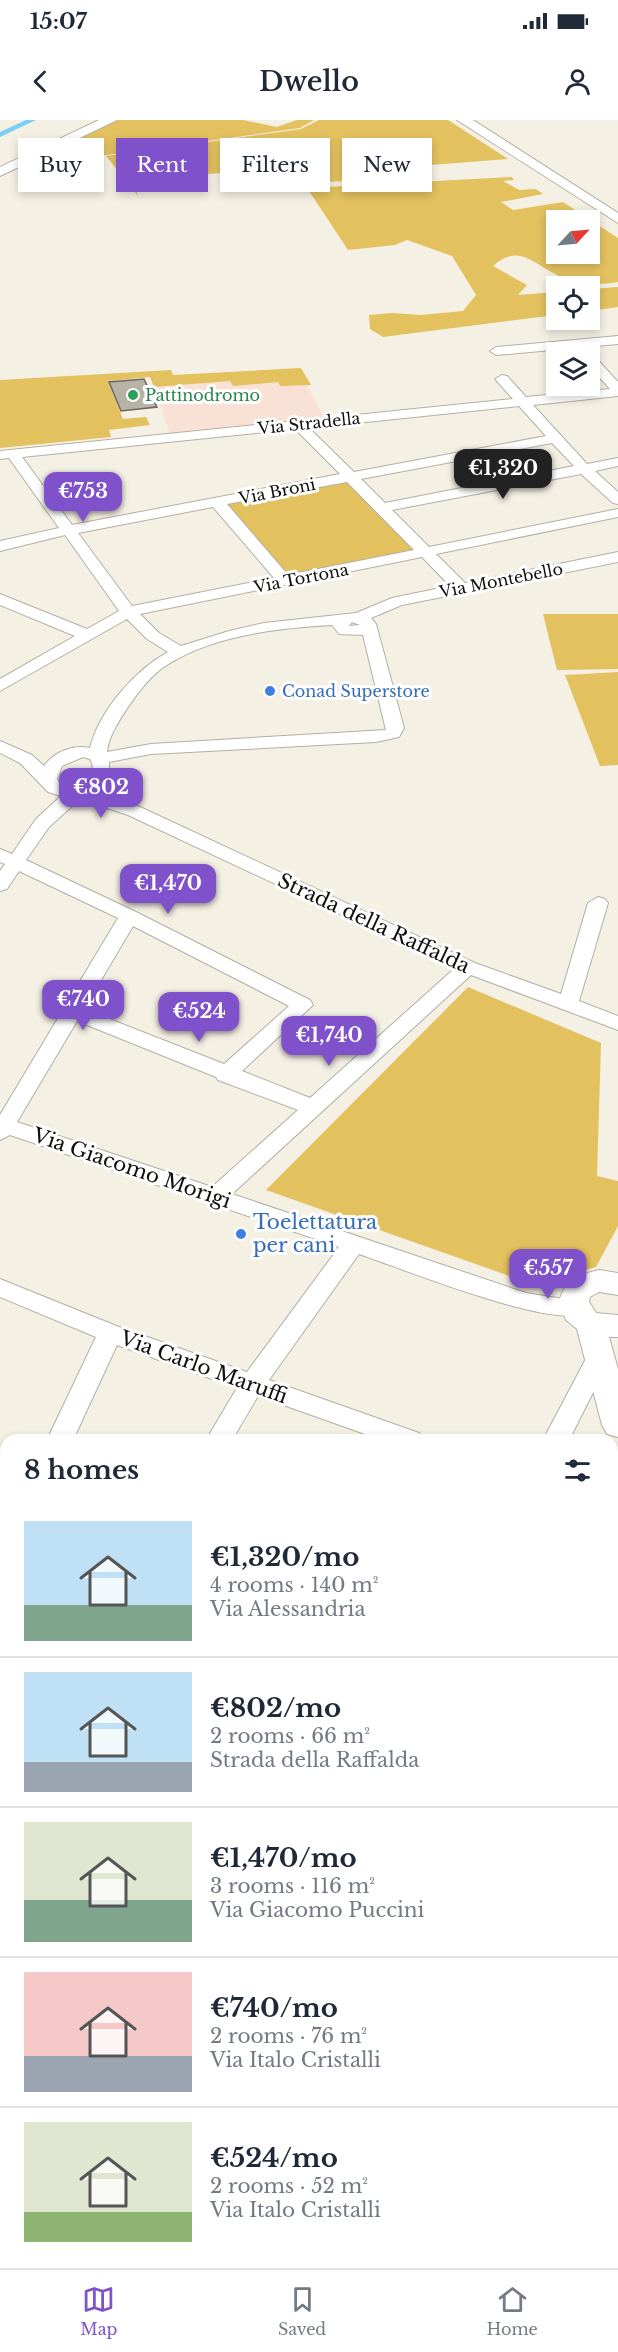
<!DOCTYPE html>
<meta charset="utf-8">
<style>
:root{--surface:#fff;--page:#f6f6f7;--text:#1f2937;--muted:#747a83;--line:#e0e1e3;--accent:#7f51ca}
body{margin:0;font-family:"Libre Baskerville",serif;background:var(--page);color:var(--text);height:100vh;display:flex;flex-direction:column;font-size:22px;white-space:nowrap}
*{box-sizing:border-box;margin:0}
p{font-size:20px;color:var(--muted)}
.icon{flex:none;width:33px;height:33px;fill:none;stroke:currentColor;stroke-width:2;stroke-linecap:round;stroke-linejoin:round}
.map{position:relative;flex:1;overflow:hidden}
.side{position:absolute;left:0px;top:1314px;width:618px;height:834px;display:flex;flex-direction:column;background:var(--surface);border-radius:18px 18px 0 0;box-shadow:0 3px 9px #0003}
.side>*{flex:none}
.banner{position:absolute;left:18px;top:18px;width:582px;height:54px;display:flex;gap:12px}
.needle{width:39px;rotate:64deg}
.buttons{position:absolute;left:546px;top:90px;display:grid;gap:12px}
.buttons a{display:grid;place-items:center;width:54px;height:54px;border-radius:0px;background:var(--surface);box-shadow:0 3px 9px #0003;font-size:30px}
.price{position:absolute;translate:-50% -51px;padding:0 14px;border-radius:12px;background:var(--accent);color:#fff;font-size:20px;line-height:39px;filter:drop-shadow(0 2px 3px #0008)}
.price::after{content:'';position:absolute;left:50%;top:36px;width:18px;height:14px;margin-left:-9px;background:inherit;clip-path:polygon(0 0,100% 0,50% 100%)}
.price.selected{background:#222;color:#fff}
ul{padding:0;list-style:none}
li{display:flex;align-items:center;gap:18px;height:150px;padding:0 24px}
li+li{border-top:2px solid var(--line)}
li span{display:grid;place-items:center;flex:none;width:168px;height:120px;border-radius:0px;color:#555}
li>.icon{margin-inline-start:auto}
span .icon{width:72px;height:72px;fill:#fffc;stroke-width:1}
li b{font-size:26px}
h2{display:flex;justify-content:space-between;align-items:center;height:72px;padding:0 24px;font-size:26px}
.chip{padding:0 21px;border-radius:0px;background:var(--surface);box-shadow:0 3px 9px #0003;font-size:21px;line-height:54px}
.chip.selected{background:var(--accent);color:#fff}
.status{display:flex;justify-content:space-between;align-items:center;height:42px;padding:0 30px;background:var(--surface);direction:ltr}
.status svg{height:16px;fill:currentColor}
header{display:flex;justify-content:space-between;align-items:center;height:78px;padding:0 24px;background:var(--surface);font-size:27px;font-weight:600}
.tab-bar{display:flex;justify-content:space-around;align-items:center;height:84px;border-top:2px solid var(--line);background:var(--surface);font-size:16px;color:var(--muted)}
.tab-bar a{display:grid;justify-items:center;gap:3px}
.tab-bar .selected{color:var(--accent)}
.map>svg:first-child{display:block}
.education{fill:#f9e1d6}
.green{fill:#e3c15f;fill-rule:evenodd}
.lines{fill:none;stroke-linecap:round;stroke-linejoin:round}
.canal{fill:#78d1f5;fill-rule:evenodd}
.building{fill:#b6b2a6;stroke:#6c685d;stroke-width:1.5}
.minor-casing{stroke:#b4afa4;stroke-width:2}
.major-casing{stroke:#b4afa4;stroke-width:2}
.minor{fill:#fff;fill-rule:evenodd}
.major{fill:#fff;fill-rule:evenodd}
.leisure-dot{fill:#2e9e5b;stroke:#fff;stroke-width:2}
.shop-dot{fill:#3f7fe0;stroke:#fff;stroke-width:2}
.labels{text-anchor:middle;stroke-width:6;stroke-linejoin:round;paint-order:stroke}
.far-leisure-label{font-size:16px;fill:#27864d;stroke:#fff;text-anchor:start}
.far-street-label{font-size:16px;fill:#110f0b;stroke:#fff}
.far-shop-label{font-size:16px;fill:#366cbe;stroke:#fff;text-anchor:start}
.street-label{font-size:20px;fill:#110f0b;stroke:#fff}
.shop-label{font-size:20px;fill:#366cbe;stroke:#fff;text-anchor:start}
</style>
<div class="status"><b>15:07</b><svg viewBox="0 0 49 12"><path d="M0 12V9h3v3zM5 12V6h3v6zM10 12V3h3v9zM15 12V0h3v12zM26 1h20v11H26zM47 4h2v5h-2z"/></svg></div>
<header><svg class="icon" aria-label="back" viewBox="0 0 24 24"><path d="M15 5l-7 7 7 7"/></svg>Dwello<svg class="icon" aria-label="person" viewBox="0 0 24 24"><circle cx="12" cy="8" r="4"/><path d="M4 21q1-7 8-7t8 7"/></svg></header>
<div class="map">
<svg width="618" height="2148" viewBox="0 0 618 2148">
<rect width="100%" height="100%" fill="#f5f0e4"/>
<path class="education" d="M298,249L325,298L170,314L152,262Z"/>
<g class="green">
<path d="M119,0H243L277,7L297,0H314L300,8L92,37L32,48L23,46Z"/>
<path d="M319,0H448L508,39L418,46L424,58L299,63L295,48L133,59L138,76L106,36L301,9Z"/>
<path d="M512,57L514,60L503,61L519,70L536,69L543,74L501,82L513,90L563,82L618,118V162C597,166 574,164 555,154C531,142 518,124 493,146L527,165L518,175L556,172V195L383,217L370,209L369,195L392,193L421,195L463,191L476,175L452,136L407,120L395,125L348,130L307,68ZM556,100H590V134H556Z"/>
<path d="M618,167V187L590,191V169Z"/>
<path d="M301,248L311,265L280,266L278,262L233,266L230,261L154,267L150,257L108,261L123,299L146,297L150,305L109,310L111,317L0,328V260L171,250L173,255Z"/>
<path d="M348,360L420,432L289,458L223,383Z"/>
<path d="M543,494H618V549L557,550Z"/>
<path d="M618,552V645L600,646L565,555Z"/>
<path d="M468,867L601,923L597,1056L618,1061V1106L596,1147L570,1154L552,1171L266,1070Z"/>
<path d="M6,1423V1658L0,1661V1424Z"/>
</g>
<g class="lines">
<path class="canal" d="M26,0H36L0,17V12Z"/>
</g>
<path class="building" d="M144,259L157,287L121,291L109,262Z"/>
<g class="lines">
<g class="minor-casing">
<g id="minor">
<path d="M618,216V224L496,235L490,231L496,227Z"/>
<path d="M590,236L595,237L618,262V276L533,285L587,344L618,338V346L595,351L618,372V384L613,383L581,354L392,390L429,427L618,389V397L436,434L465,463L618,432V442L402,485L371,498L376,504L404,608L399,617L376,622L151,634L109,642V654L94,671L140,687L475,843L561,874L588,783L598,777L605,779L608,783L579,881L618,896V910L471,855L232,1074L526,1173L582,1182L586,1188L582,1194C544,1206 403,1149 359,1134L269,1260L419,1313L423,1320H382L258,1276L232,1320H206L237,1268L117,1225L73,1320H47L96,1217L0,1177V1159L119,1207L247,1252L339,1127L10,1015L0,1020V995L118,798L19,751L7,769L0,771V751L5,744L0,742V729L12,734L36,699L61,676L48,672L20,643L0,633V621L32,635L44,646C54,632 73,624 90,628C99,591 135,550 168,532L147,519L127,499L0,571V559L75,516L0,485V474L87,509L119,491L65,415L0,431V421L59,408L9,338L0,339V331L513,279L495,259L502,255L507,256L526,277L610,269L590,247ZM519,286L546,316L354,352L309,308ZM295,309L340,354L72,405L22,337ZM552,323L574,346L385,383L361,359ZM347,362L414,430L288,455L227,384ZM213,387L274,458L132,486L78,413ZM422,437L450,466L392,478L356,493L264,503L229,511L181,526L159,513L140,494ZM352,502L360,505L349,506ZM332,505L339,514L363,515L386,610L151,624L107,632C109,615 119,601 128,587C138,573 147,560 161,549C207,516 277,508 332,505ZM83,637L90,639L93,646L89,658L76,667L60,664L57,659L62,646ZM80,679L128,695L455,848L310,978L242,951L313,885L310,880L136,792L26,740L49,707ZM133,806L289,886L224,944L84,889ZM77,901L216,957L218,960L298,990L212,1067L17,1002Z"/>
<path d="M599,1228L608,1231L611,1237L569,1320H543L590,1231Z"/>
<path d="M0,1902L6,1904V1936L0,1934Z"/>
<path d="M612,1959L618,1961V1993L612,1991Z"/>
<path d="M612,2116L618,2118V2148H607L598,2142H612Z"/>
<path d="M125,2142H160L158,2148H123Z"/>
</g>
</g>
<g class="major-casing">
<g id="major">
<path d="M99,0H117L0,56V47Z"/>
<path d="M457,0H473L618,93V103Z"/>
<path d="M599,1150L618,1153V1175L599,1172L590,1177L589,1182L596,1193L618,1195V1217H609L618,1249V1317L607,1314L602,1305L577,1209L566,1200L559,1182C565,1159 578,1155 599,1150Z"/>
</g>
</g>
<use href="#minor" class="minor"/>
<use href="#major" class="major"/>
</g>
<circle class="leisure-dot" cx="133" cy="275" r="6"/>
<g class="shop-dot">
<circle cx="270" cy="571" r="6"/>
<circle cx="241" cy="1114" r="6"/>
</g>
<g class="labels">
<g class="far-leisure-label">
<text x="145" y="281">Pattinodromo</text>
</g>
<g class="far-street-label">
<text transform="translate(309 303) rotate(-6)" y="6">Via Stradella</text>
<text transform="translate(277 371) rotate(-11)" y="6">Via Broni</text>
<text transform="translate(301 458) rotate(-11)" y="6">Via Tortona</text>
<text transform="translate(501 460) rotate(-11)" y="6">Via Montebello</text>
</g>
<g class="far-shop-label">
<text x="282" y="577">Conad Superstore</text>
</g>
<g class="street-label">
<text transform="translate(374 803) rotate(25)" y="7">Strada della Raffalda</text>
<text transform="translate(132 1048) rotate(19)" y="7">Via Giacomo Morigi</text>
<text transform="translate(204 1247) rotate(20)" y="7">Via Carlo Maruffi</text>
</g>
<g class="shop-label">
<text x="253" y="1109">Toelettatura<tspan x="253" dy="23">per cani</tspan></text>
</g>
</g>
</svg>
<div class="buttons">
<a><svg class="needle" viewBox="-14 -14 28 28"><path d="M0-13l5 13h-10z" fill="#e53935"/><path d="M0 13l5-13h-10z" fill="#747a83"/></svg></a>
<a><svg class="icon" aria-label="locate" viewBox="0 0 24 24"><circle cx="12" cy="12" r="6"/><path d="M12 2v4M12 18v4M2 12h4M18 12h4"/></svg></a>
<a><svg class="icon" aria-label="layers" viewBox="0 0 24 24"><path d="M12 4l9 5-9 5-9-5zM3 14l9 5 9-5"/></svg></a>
</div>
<b class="price selected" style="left:503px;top:380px">€1,320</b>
<b class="price" style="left:83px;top:403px">€753</b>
<b class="price" style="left:101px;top:699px">€802</b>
<b class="price" style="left:168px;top:795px">€1,470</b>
<b class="price" style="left:83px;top:911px">€740</b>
<b class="price" style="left:199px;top:923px">€524</b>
<b class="price" style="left:329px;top:947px">€1,740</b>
<b class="price" style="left:548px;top:1180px">€557</b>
<div class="banner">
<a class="chip">Buy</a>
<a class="chip selected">Rent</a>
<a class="chip">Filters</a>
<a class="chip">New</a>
</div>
<section class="side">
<h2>8 homes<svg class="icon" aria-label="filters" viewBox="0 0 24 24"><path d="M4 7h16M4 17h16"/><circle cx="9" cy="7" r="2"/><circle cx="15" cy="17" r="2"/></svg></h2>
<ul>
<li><span style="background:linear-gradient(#bfe0f5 70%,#7fa58c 0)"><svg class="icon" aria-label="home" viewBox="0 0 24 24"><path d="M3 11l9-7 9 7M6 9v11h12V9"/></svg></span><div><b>€1,320/mo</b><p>4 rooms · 140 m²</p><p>Via Alessandria</p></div></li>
<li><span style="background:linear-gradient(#bfe0f5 75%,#9aa5b1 0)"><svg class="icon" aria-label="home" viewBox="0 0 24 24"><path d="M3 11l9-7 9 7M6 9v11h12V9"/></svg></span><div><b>€802/mo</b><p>2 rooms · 66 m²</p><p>Strada della Raffalda</p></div></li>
<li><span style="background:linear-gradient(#dfe7d0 65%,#7fa58c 0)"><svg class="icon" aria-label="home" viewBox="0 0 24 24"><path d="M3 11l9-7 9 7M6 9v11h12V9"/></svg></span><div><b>€1,470/mo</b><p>3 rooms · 116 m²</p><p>Via Giacomo Puccini</p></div></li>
<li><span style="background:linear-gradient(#f6c9c9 70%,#9aa5b1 0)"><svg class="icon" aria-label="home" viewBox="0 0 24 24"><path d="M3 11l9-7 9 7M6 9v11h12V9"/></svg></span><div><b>€740/mo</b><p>2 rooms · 76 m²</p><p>Via Italo Cristalli</p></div></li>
<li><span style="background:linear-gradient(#dfe7d0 75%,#8fb573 0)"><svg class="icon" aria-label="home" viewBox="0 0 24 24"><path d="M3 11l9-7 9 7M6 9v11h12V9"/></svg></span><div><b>€524/mo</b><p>2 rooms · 52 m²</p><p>Via Italo Cristalli</p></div></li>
</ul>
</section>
</div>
<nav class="tab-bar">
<a class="selected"><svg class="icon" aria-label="map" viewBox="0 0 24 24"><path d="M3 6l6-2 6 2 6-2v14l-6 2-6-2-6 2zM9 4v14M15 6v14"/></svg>Map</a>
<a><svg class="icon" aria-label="saved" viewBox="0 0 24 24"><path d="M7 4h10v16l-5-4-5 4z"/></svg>Saved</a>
<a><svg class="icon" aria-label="home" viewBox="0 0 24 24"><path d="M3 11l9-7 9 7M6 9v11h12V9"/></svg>Home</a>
</nav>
